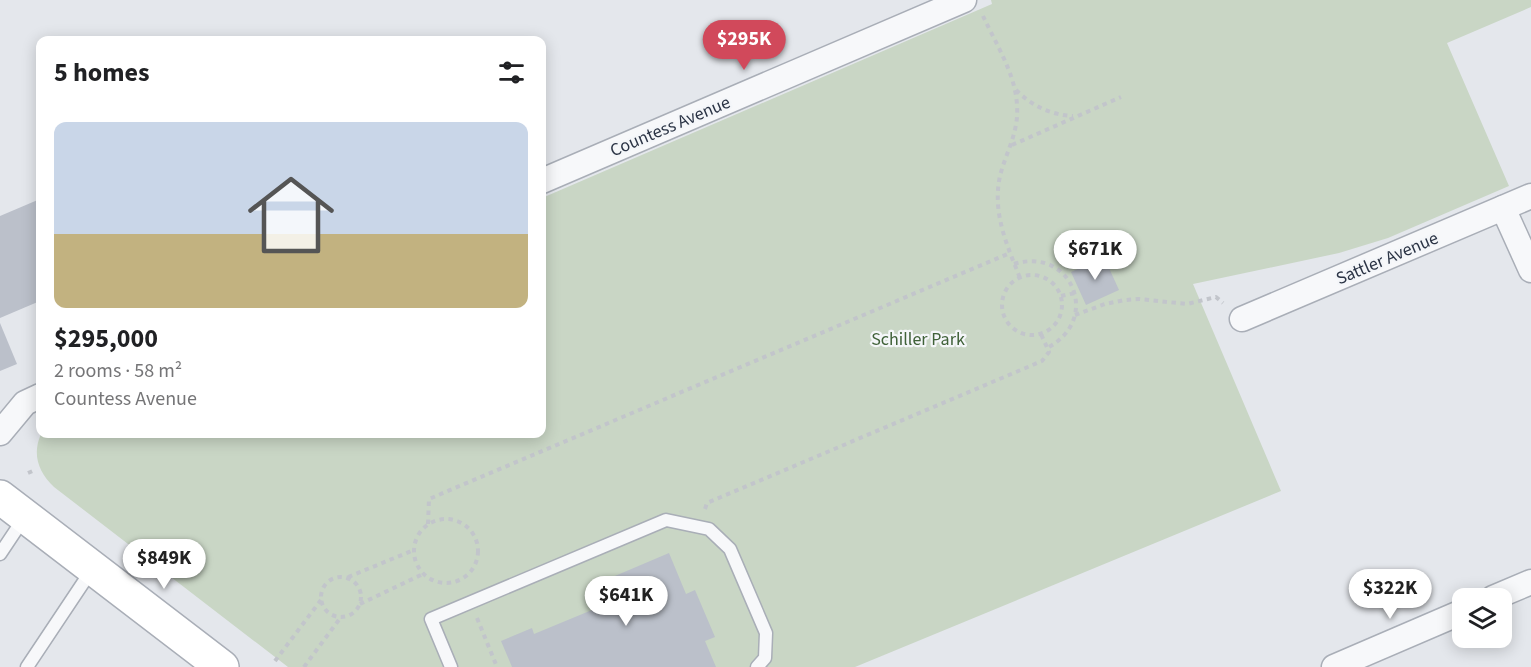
<!DOCTYPE html>
<meta charset="utf-8">
<style>
:root{--surface:#fff;--page:#f2f2f2;--text:#202124;--muted:#757577;--line:#e0e0e0;--accent:#d1495b}
body{margin:0;font-family:"Source Sans 3",sans-serif;background:var(--page);color:var(--text);height:100vh;display:flex;flex-direction:column;font-size:22px;white-space:nowrap}
*{box-sizing:border-box;margin:0}
p{font-size:20px;color:var(--muted)}
.icon{flex:none;width:33px;height:33px;fill:none;stroke:currentColor;stroke-width:2;stroke-linecap:round;stroke-linejoin:round}
.map{position:relative;flex:1;overflow:hidden}
.side{position:absolute;left:36px;top:36px;width:510px;height:402px;display:flex;flex-direction:column;background:var(--surface);border-radius:12px;box-shadow:0 3px 15px #0003}
.side>*{flex:none}
.tools{position:absolute;left:1452px;top:588px;display:grid;gap:12px}
.tools a{display:grid;place-items:center;width:60px;height:60px;border-radius:12px;background:var(--surface);box-shadow:0 3px 15px #0003;font-size:30px}
.price{position:absolute;translate:-50% -51px;padding:0 14px;border-radius:21px;background:#fff;color:#222;font-size:20px;line-height:39px;filter:drop-shadow(0 2px 3px #0008)}
.price::after{content:'';position:absolute;left:50%;top:36px;width:18px;height:14px;margin-left:-9px;background:inherit;clip-path:polygon(0 0,100% 0,50% 100%)}
.price.selected{background:var(--accent);color:#fff}
ul{padding:0;list-style:none}
li{display:grid;align-content:center;gap:12px;height:318px;padding:0 18px}
li+li{border-top:2px solid var(--line)}
li span{display:grid;place-items:center;height:186px;border-radius:12px;color:#555}
li>.icon{margin-inline-start:auto}
span .icon{width:108px;height:108px;fill:#fffc;stroke-width:1}
li b{font-size:26px}
h2{display:flex;justify-content:space-between;align-items:center;height:72px;padding:0 18px;font-size:26px}
.map>svg:first-child{display:block}
.green{fill:#c9d6c5}
.building{fill:#bbc0ca}
.lines{fill:none;stroke-linecap:round;stroke-linejoin:round}
.lane-casing{stroke:#a9aeb7;stroke-width:15}
.street-casing{stroke:#a9aeb7;stroke-width:27}
.secondary-casing{stroke:#a9aeb7;stroke-width:36}
.path{stroke:#c2c5cb;stroke-width:4;stroke-dasharray:4.5 4.5;stroke-linecap:butt}
.lane{stroke:#f7f8fa;stroke-width:12}
.street{stroke:#f7f8fa;stroke-width:24}
.secondary{stroke:#fff;stroke-width:33}
.labels{text-anchor:middle;stroke-width:4.5;stroke-linejoin:round;paint-order:stroke}
.street-label{font-size:18px;fill:#2b3445;stroke:#f4f6f9}
.park-label{font-size:18px;fill:#3f6138;stroke:#f4f6f9}
</style>
<div class="map">
<svg width="1531" height="667" viewBox="0 0 1531 667">
<rect width="100%" height="100%" fill="#e4e7ec"/>
<path class="green" d="M991,0H1531V7L1447,43L1509,186L1388,238L1339,253L1193,284L1281,491L855,667H288L54,487C38,472 32,454 41,434H542V198L992,4Z"/>
<g class="building">
<path d="M40,199V301L0,318V216Z"/>
<path d="M1104,257L1119,290L1086,305L1071,272Z"/>
<path d="M0,323L17,364L0,371Z"/>
<path d="M669,553L686,594L695,590L715,637L705,641L716,667H512L501,641L532,628L534,634L604,605L596,584Z"/>
</g>
<g class="lines">
<g class="lane-casing">
<g id="lane">
<path d="M0,554L24,518"/>
<path d="M27,667L93,568"/>
<path d="M451,667L431,619L666,520L709,529L730,549L766,633L765,658L757,667"/>
</g>
</g>
<g class="street-casing">
<g id="street">
<path d="M542,181L964,0"/>
<path d="M1503,208L1531,270"/>
<path d="M1242,319L1531,196"/>
<path d="M0,433L25,403L40,396"/>
<path d="M1493,598L1531,582"/>
<path d="M1334,667L1462,612"/>
</g>
</g>
<g class="secondary-casing">
<path id="secondary" d="M0,497L222,667"/>
</g>
<g class="path">
<path d="M983,16C996,44 1016,75 1017,106C1019,132 1006,152 1000,176C992,213 1007,245 1020,278"/>
<path d="M1016,90C1032,106 1051,115 1073,116"/>
<path d="M1012,145L1121,97"/>
<path d="M1014,264C1072,246 1102,320 1047,348"/>
<circle cx="1032" cy="305" r="30"/>
<path d="M1061,296L1075,293"/>
<path d="M1075,315L1105,304L1125,300L1139,299L1187,304L1216,297L1223,303"/>
<path d="M28,473L35,470"/>
<path d="M705,509L707,503L721,497L1042,361L1049,352L1041,334"/>
<circle cx="446" cy="551" r="32"/>
<path d="M428,524L429,499L1010,253"/>
<path d="M348,577L414,550"/>
<circle cx="341" cy="597" r="20"/>
<path d="M360,604L423,574"/>
<path d="M477,618L497,667"/>
<path d="M275,661L321,600"/>
<path d="M304,667L341,617"/>
</g>
<use href="#lane" class="lane"/>
<use href="#street" class="street"/>
<use href="#secondary" class="secondary"/>
</g>
<g class="labels">
<g class="street-label">
<text transform="translate(670 126) rotate(-23)" y="6">Countess Avenue</text>
<text transform="translate(1387 258) rotate(-23)" y="6">Sattler Avenue</text>
</g>
<g class="park-label">
<text x="918" y="345">Schiller Park</text>
</g>
</g>
</svg>
<div class="tools">
<a><svg class="icon" aria-label="layers" viewBox="0 0 24 24"><path d="M12 4l9 5-9 5-9-5zM3 14l9 5 9-5"/></svg></a>
</div>
<b class="price selected" style="left:744px;top:71px">$295K</b>
<b class="price" style="left:1095px;top:281px">$671K</b>
<b class="price" style="left:164px;top:590px">$849K</b>
<b class="price" style="left:1390px;top:620px">$322K</b>
<b class="price" style="left:626px;top:627px">$641K</b>
<section class="side">
<h2>5 homes<svg class="icon" aria-label="filters" viewBox="0 0 24 24"><path d="M4 7h16M4 17h16"/><circle cx="9" cy="7" r="2"/><circle cx="15" cy="17" r="2"/></svg></h2>
<ul>
<li><span style="background:linear-gradient(#c9d6e8 60%,#c2b280 0)"><svg class="icon" aria-label="home" viewBox="0 0 24 24"><path d="M3 11l9-7 9 7M6 9v11h12V9"/></svg></span><div><b>$295,000</b><p>2 rooms · 58 m²</p><p>Countess Avenue</p></div></li>
</ul>
</section>
</div>
